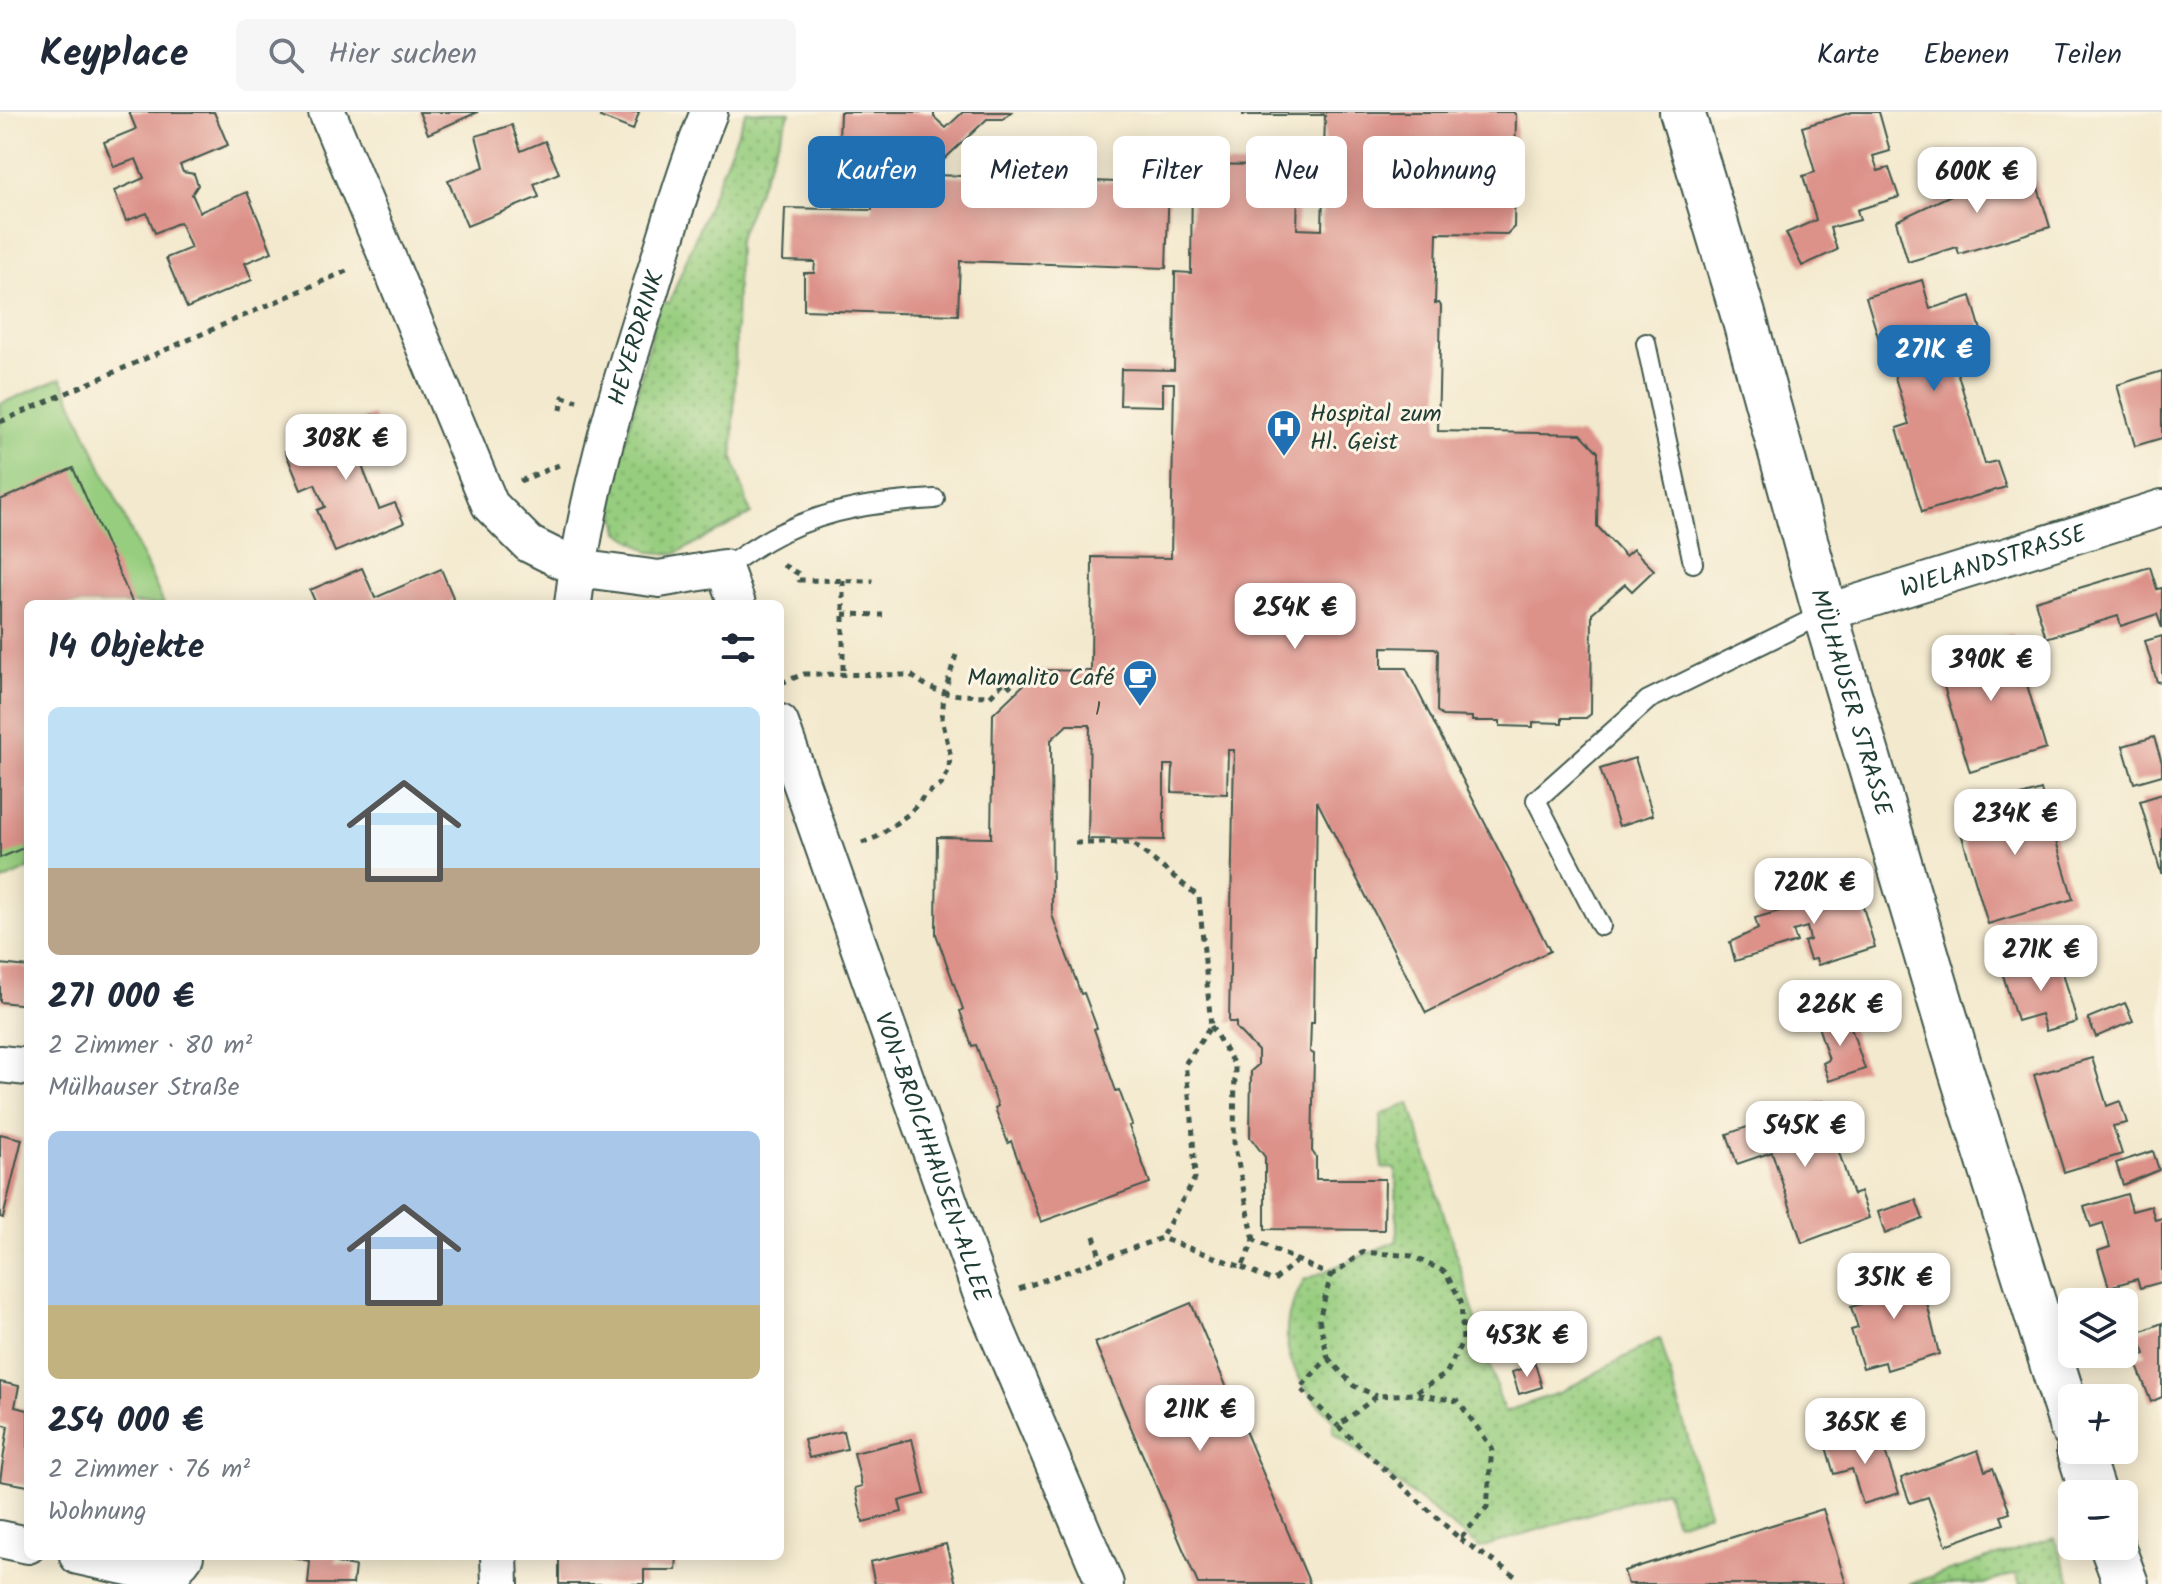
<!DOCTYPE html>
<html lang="de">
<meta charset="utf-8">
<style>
:root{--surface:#fff;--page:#f6f6f7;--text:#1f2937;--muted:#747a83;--line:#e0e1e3;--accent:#1f6fb2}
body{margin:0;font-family:Kalam,sans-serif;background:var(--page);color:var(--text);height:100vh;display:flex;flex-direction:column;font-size:30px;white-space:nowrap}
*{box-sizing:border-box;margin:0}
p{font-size:26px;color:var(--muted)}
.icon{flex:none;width:44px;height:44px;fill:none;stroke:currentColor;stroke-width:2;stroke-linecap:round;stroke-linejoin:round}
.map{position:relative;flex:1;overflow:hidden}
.sheet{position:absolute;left:24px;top:488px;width:760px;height:960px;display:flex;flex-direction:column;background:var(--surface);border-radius:12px;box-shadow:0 4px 20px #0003}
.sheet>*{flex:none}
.top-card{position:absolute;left:808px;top:24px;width:760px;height:72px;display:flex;gap:16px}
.controls{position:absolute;left:2058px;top:1176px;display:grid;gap:16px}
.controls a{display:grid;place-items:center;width:80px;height:80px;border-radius:12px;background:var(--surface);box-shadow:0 4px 20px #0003;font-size:40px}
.price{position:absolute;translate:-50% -68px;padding:0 18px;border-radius:16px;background:#fff;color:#222;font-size:26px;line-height:52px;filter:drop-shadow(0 2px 4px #0008)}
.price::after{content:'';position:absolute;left:50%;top:48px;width:24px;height:18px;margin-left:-12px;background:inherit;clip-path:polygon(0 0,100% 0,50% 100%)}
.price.on{background:var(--accent);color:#fff}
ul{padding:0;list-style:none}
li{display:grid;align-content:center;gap:16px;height:424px;padding:0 24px}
li span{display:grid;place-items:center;height:248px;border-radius:12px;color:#555}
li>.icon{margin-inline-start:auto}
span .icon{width:144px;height:144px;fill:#fffc;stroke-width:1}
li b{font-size:34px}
h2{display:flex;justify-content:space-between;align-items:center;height:96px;padding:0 24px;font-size:34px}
.tag{padding:0 28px;border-radius:12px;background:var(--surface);box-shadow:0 4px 20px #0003;font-size:28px;line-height:72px}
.tag.on{background:var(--accent);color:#fff}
header{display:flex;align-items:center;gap:48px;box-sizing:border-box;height:112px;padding:0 40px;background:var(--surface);border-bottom:2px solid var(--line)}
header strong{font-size:38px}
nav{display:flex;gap:44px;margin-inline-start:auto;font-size:28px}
.search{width:560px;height:72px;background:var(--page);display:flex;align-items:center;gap:20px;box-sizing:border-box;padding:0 28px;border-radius:12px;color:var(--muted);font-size:30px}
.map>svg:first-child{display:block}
.grass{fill:url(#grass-dots);stroke:#5b855a;stroke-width:2}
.garden{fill:#97cd7f;stroke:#5b855a;stroke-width:2}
.building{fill:#dc9189}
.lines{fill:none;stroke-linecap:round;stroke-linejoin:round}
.service-casing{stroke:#3f574b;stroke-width:22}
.minor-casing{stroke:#3f574b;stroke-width:40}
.tertiary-casing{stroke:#3f574b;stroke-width:48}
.path{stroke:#3f574b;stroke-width:5;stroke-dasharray:6 6;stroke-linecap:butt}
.service{stroke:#fff;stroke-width:18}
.minor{stroke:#fff;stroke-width:36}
.tertiary{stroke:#fff;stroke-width:44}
.labels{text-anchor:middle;stroke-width:6;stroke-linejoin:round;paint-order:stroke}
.number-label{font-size:20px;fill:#4e5249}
.street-label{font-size:24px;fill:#1f3d34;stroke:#fcf5e5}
.poi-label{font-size:24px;fill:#1f3d34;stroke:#fcf5e5;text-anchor:start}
</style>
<header>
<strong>Keyplace</strong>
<div class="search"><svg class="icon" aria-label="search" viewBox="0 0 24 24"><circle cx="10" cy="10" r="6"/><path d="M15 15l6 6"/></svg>Hier suchen</div>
<nav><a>Karte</a><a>Ebenen</a><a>Teilen</a></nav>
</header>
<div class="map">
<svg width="2162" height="1472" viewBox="0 0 2162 1472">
<defs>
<pattern id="grass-dots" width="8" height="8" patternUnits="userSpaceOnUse" patternTransform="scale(2)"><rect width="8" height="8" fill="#97cd7f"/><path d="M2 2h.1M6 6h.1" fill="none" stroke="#7ba869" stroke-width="1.8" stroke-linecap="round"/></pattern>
</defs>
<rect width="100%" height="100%" fill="#fcf5e5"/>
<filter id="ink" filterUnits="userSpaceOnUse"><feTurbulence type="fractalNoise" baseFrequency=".0125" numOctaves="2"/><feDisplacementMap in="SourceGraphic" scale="16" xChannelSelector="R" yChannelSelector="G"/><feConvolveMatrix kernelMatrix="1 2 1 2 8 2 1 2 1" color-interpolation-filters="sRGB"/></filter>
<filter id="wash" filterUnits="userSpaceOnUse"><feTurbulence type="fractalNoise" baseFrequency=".006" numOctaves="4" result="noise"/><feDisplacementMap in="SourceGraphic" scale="32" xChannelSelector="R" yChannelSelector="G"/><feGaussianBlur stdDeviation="1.8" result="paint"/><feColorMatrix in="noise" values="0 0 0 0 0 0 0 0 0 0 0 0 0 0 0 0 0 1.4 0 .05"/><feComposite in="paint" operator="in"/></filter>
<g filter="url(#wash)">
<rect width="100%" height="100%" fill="#f3e9ce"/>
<g class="grass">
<path d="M746,0H790L738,128L733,346L751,402L675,442L650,440L619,420L612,382L660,189L669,191Z"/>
<path d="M1410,991L1504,1300L1561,1280L1660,1226L1709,1401L1676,1411L1665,1378L1480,1436L1333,1320L1334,1309C1306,1278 1278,1249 1289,1203C1292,1191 1299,1179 1304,1168L1397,1129L1396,1057L1382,1056L1381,1003Z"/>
<path d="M2054,1426L2072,1472H2020L2016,1462L1983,1472H1908Z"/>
</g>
<path class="garden" d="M61,266L164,492H28V757L0,770V292Z"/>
<g id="blocks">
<g class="building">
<path d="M129,0H214L228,33L180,53L183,60L194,62L198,73L192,82L200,100L247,80L272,140L245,151L252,168L187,196L166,146L191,136L180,110L155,121L147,101L126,109L114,79L144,66L136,47L114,55L104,30L136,17Z"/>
<path d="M419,0H478L428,22Z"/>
<path d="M602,0H639L633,18L600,5Z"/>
<path d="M840,0H934V5L946,16L963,0H1011L1003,7H987L935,56V63L1169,72L1166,156L960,149L958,203L804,198V161H814L815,150L783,149L785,96L872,98L873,57L838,56Z"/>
<path d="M1243,0H1513L1516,3L1514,115L1507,122L1437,121L1435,192L1439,191L1441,194L1438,319L1581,322L1598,340L1597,414L1625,444L1633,437L1654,458L1632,479L1625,472L1592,501L1591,602L1586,606H1562V611L1533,610V615L1500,614V609H1472V605L1442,604L1437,599L1438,539L1435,536L1382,535V556H1406L1550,839L1426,901L1317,689L1314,911H1311L1310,940L1314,942L1312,1039L1316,1045V1067H1385L1384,1118L1265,1117V1045L1250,1025L1251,959L1258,953V939L1236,916V910H1229L1234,638H1228L1227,682L1172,680L1173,653H1164V728L1088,727L1090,613H1067L1051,628L1052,803L1081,882L1084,881L1097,916L1094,917L1116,979L1119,978L1132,1013L1129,1014L1150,1071L1041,1110L1011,1029L1008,1031L995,996L998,994L976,933L972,934L960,899L963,897L936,822L937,725L991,726L993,602L1039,558L1091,559L1092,445L1171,446L1174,271H1163V294L1120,293L1121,257L1174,258L1175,160L1191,161L1192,59L1200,52L1260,53L1279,72H1291L1298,79L1297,117L1322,118L1325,3H1243Z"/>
<path d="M1852,0H1879L1890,39L1873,44L1878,59L1889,56L1899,85L1857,98L1860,108L1830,116L1837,138L1802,154L1786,121L1816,108L1803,64L1815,60L1802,15Z"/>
<path d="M512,13L521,39L545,29L559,61L534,72L539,85L467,114L448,69L484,55L476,24Z"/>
<path d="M2029,46L2050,115L1959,142L1957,135L1908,150L1896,109Z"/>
<path d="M1922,168L1930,197L1971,184L1985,232L1952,243L1985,352L1997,349L2006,375L1922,400L1897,316L1909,312L1893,259L1889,261L1866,185Z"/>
<path d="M2162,259V326L2135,334L2117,273Z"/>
<path d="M373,303L390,342L362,354L379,397L395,391L404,411L335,440L317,398L325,395L315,372L301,378L285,339Z"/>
<path d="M73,356L133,492H28V734L0,746V388Z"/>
<path d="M2150,455L2157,477L2162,476V516L2157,502L2121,514L2118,504L2046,526L2035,489Z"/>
<path d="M362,456L375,486L441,457L453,485L452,489L448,492H316L310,478Z"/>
<path d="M2012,522L2046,637L1970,660L1935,545Z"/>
<path d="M2162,524V569L2157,570L2145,529Z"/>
<path d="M2154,625L2162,651V663L2134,671L2123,634Z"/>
<path d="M1635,646L1653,703L1619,714L1600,657Z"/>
<path d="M2041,678L2073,787L1988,812L1956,704Z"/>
<path d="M2162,682V761H2161L2140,689Z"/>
<path d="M1854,765L1875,835L1818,853L1816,847L1810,848L1804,830L1810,828L1807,815L1793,819L1797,830L1735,849L1730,830L1758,817L1755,806L1800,793L1797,783Z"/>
<path d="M2058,843L2077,910L2046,919L2041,902L2017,909L2002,860Z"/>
<path d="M0,852L28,855V893L0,890Z"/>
<path d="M2125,891L2133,909L2096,925L2088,906Z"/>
<path d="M1846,901L1865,957L1829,969L1823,951L1829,948L1817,911Z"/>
<path d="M2092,946L2107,994L2120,989L2127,1011L2113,1014L2122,1042L2064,1060L2034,963Z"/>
<path d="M1822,989L1853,1083L1860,1080L1869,1106L1802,1131L1772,1040L1737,1052L1727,1022Z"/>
<path d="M0,1022L22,1027L3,1106L0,1105Z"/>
<path d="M2153,1039L2159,1058L2123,1073L2116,1051Z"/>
<path d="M2127,1082L2132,1099L2151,1094L2155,1108L2162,1106V1170L2140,1176L2137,1167L2109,1175L2098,1139L2110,1135L2103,1111L2091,1115L2084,1095Z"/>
<path d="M1916,1088L1923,1107L1885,1122L1878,1100Z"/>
<path d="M1898,1157L1901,1167L1922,1160L1931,1189L1927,1191L1939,1242L1887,1258L1885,1250L1863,1256L1851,1218L1858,1216L1851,1195L1864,1191L1857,1170Z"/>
<path d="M1191,1191L1310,1472H1198L1141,1339L1095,1231Z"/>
<path d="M2162,1211V1285L2151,1290L2134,1246L2145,1242L2137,1221Z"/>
<path d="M1535,1252L1542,1275L1519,1282L1512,1260Z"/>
<path d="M0,1270L19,1274L15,1295L28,1298V1374L0,1369L8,1314L0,1312Z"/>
<path d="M843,1319L847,1337L809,1346L804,1328Z"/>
<path d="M1878,1319L1899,1381L1863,1392L1852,1357L1834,1362L1826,1335Z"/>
<path d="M912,1327L925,1382L899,1389L902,1400L863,1410L855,1376L862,1374L854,1341Z"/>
<path d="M1978,1338L1985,1359L1993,1356L2010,1401L2001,1404L2004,1412L1946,1433L1928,1385L1910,1391L1901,1366Z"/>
<path d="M1823,1397L1846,1472H1628L1624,1459Z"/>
<path d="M946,1432L956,1472H875L870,1450Z"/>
<path d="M287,1444H337L336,1451L355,1454L353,1472H308L310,1449Z"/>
<path d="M606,1444H677L676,1458H644V1472H559V1445Z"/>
</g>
</g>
</g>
<g filter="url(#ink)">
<use href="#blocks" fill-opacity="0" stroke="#3f574b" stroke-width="2"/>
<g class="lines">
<g class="service-casing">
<g id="service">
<path d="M1646,231L1693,451"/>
<path d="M724,456C743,444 762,429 783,420C831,396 882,390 935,387"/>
<path d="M1601,814L1536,688L1648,588L1825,501"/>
</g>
</g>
<g class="minor-casing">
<g id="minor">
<path d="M327,0L490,393L529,432L577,456L659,467L724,456L737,492"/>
<path id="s1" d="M573,492C585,390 615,289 646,191C666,127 684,62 709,0"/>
<path id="s2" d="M1825,501L2162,396"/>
<path id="s3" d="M780,611L984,1189L1105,1472"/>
<path d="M0,952L28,955"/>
<path d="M0,1427L28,1433"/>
<path d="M78,1444L170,1464L185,1444"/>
<path d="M499,1444L500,1472"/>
</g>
</g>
<g class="tertiary-casing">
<g id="tertiary">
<path id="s4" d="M1682,0L1743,202L1825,501L1961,959L2072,1315"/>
<path d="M2079,1338L2093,1382"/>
<path d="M2112,1434L2126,1472"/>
</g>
</g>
<g class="path">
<path d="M561,298L563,285L577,289"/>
<path d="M0,310L351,157"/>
<path d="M520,369L559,353"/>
<path d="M783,453L799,462V468L873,469"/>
<path d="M843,468V563"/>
<path d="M843,502L883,503"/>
<path d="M781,571L804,562L911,563C938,585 957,583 990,584L1005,569L1016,580"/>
<path d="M862,731L877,725L910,701L925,683L941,673L949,658L950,641L942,607L944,582L956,543"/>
<path d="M1075,731H1132L1199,785L1211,914L1185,952L1192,1007L1195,1066L1161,1126"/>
<path d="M1211,914L1235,954L1234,1031L1254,1128"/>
<path d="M1094,1124L1101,1148"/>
<path d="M1242,1155L1273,1169L1298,1148"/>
<path d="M1331,1164L1363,1140L1412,1144L1445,1160L1461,1189L1463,1228L1446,1262L1413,1282L1377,1284L1338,1314L1460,1427L1487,1395L1492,1336L1458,1289L1413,1282"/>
<path d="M1019,1177L1161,1126L1242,1155L1254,1128L1331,1164L1319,1207L1328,1246L1300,1276L1338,1314"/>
<path d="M1328,1246L1354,1274L1377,1284"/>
<path d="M1460,1427L1515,1464"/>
</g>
<use href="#service" class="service"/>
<use href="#minor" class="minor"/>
<use href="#tertiary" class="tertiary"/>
</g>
</g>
<defs>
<g id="hospital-pin" transform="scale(1.8)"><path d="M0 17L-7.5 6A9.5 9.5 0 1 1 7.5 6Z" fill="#1f6fb2" stroke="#fcf5e5"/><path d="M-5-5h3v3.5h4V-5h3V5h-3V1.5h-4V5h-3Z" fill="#fff"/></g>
<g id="cafe-pin" transform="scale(1.8)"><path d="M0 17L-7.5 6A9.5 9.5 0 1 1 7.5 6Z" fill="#1f6fb2" stroke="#fcf5e5"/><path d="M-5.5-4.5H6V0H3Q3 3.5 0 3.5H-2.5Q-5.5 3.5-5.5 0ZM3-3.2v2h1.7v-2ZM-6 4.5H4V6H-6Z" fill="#fff"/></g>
</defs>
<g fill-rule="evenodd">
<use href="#hospital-pin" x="1284" y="315"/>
<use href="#cafe-pin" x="1140" y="565"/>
</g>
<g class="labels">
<g class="number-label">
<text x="1098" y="603">1</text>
</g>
<g class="street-label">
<text dy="8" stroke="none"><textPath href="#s1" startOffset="274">HEYERDRINK</textPath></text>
<text dy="8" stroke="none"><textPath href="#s2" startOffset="176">WIELANDSTRASSE</textPath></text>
<text dy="8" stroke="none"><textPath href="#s4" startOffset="614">MÜLHAUSER STRASSE</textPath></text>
<text dy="8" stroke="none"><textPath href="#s3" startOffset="460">VON-BROICHHAUSEN-ALLEE</textPath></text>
</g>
<g class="poi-label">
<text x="1310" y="309">Hospital zum<tspan x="1310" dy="28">Hl. Geist</tspan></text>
<text x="1114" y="573" text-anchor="end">Mamalito Café</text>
</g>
</g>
</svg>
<div class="controls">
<a><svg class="icon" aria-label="layers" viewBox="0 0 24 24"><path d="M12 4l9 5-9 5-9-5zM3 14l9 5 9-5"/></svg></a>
<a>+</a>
<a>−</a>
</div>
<b class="price" style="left:1977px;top:103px">600K €</b>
<b class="price on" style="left:1934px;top:281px">271K €</b>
<b class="price" style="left:346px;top:370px">308K €</b>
<b class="price" style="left:1295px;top:539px">254K €</b>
<b class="price" style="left:1991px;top:591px">390K €</b>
<b class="price" style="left:2015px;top:745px">234K €</b>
<b class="price" style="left:1814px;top:814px">720K €</b>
<b class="price" style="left:2041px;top:881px">271K €</b>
<b class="price" style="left:1840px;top:936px">226K €</b>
<b class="price" style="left:1805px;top:1057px">545K €</b>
<b class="price" style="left:1894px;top:1209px">351K €</b>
<b class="price" style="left:1527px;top:1267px">453K €</b>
<b class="price" style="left:1200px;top:1341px">211K €</b>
<b class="price" style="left:1865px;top:1354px">365K €</b>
<div class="top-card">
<a class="tag on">Kaufen</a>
<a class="tag">Mieten</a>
<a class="tag">Filter</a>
<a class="tag">Neu</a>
<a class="tag">Wohnung</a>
</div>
<section class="sheet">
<h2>14 Objekte<svg class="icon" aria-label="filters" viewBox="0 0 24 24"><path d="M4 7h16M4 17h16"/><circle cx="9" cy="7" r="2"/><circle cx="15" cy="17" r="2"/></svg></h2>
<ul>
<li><span style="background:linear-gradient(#bfe0f5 65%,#b9a48a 0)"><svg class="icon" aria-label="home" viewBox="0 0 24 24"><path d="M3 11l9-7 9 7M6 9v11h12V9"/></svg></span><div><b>271 000 €</b><p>2 Zimmer · 80 m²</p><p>Mülhauser Straße</p></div></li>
<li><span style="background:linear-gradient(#a9c7e8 70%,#c2b280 0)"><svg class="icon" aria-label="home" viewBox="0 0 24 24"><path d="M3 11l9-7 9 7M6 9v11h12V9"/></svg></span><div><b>254 000 €</b><p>2 Zimmer · 76 m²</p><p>Wohnung</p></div></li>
</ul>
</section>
</div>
